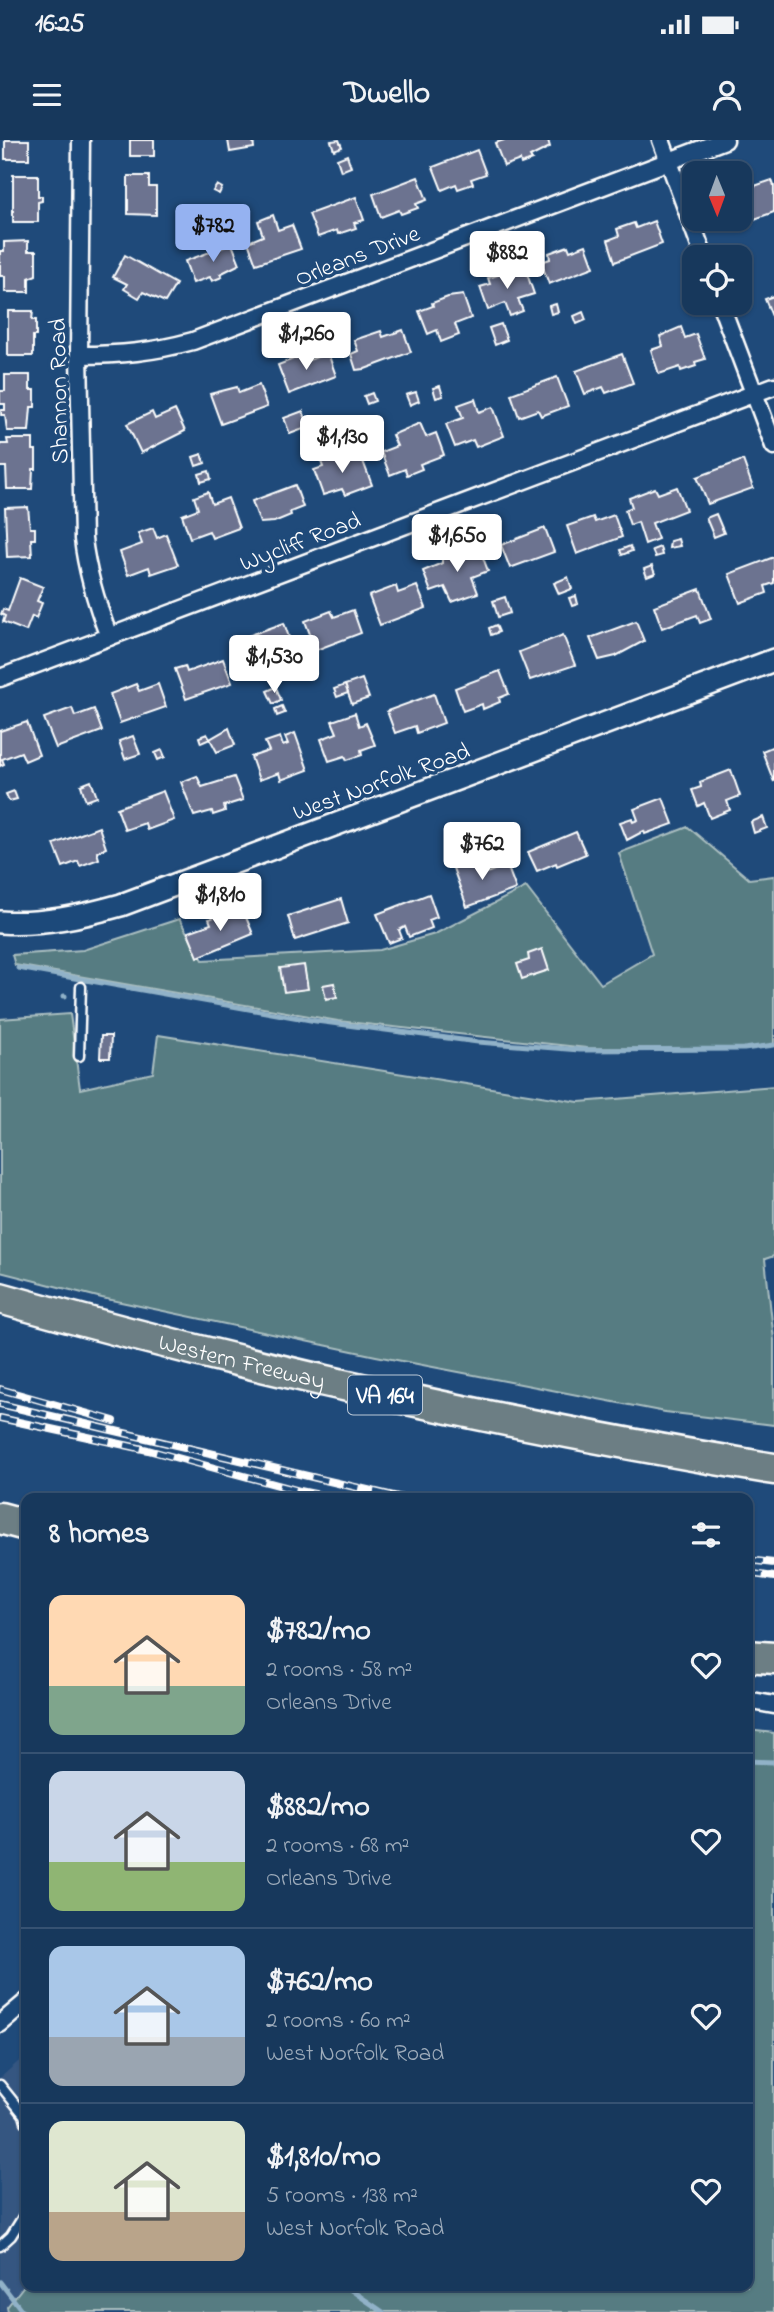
<!DOCTYPE html>
<meta charset="utf-8">
<style>
:root{--surface:#17385c;--page:#203f62;--text:#f1f3f6;--muted:#9eacbb;--line:#365272;--accent:#95b2f1}
body{margin:0;font-family:"Indie Flower",sans-serif;background:var(--page);color:var(--text);height:100vh;display:flex;flex-direction:column;font-size:26px;white-space:nowrap}
*{box-sizing:border-box;margin:0}
p{font-size:23px;color:var(--muted)}
.icon{flex:none;width:38px;height:38px;fill:none;stroke:currentColor;stroke-width:2;stroke-linecap:round;stroke-linejoin:round}
.map{position:relative;flex:1;overflow:hidden}
.sheet{position:absolute;left:21px;top:1353px;width:732px;height:798px;display:flex;flex-direction:column;background:var(--surface);border-radius:14px;box-shadow:0 2px 5px #0004,0 0 0 2px var(--line)}
.sheet>*{flex:none}
.needle{width:46px;rotate:179deg}
.tools{position:absolute;left:682px;top:21px;display:grid;gap:14px}
.tools a{display:grid;place-items:center;width:70px;height:70px;border-radius:14px;background:var(--surface);box-shadow:0 2px 5px #0004,0 0 0 2px var(--line);font-size:35px}
.price{position:absolute;translate:-50% -60px;padding:0 16px;border-radius:7px;background:#fff;color:#222;font-size:23px;line-height:46px;filter:drop-shadow(0 2px 4px #0008)}
.price::after{content:'';position:absolute;left:50%;top:42px;width:21px;height:16px;margin-left:-10px;background:inherit;clip-path:polygon(0 0,100% 0,50% 100%)}
.price.selected{background:var(--accent);color:#111}
ul{padding:0;list-style:none}
li{display:flex;align-items:center;gap:21px;height:175px;padding:0 28px}
li+li{border-top:2px solid var(--line)}
li span{display:grid;place-items:center;flex:none;width:196px;height:140px;border-radius:14px;color:#555}
li>.icon{margin-inline-start:auto}
span .icon{width:84px;height:84px;fill:#fffc;stroke-width:1}
li b{font-size:30px}
h2{display:flex;justify-content:space-between;align-items:center;height:84px;padding:0 28px;font-size:30px}
.status{display:flex;justify-content:space-between;align-items:center;height:49px;padding:0 35px;background:var(--surface);direction:ltr}
.status svg{height:19px;fill:currentColor}
header{display:flex;justify-content:space-between;align-items:center;height:91px;padding:0 28px;background:var(--surface);font-size:32px;font-weight:700}
.map>svg:first-child{display:block}
.built{fill:#365681}
.green{fill:#567c82;stroke:#aabec0;stroke-width:2}
.lines{fill:none;stroke-linecap:round;stroke-linejoin:round}
.stream{stroke:#91b2c8;stroke-width:5}
.building{fill:#6c7390;stroke:#fff;stroke-width:2}
.service-casing{stroke:#fff;stroke-width:13}
.minor-casing{stroke:#fff;stroke-width:21}
.tertiary-casing{stroke:#fff;stroke-width:26}
.motorway-casing{stroke:#fff;stroke-width:35}
.service{stroke:#1f4a7a;stroke-width:8}
.minor{stroke:#1f4a7a;stroke-width:16}
.tertiary{stroke:#1f4a7a;stroke-width:21}
.motorway{stroke:#6c7e84;stroke-width:30}
.rail-casing{stroke:#fff;stroke-width:8}
.rail{stroke:#1f4a7a;stroke-width:5;stroke-dasharray:16;stroke-linecap:butt}
.labels{text-anchor:middle;stroke-width:7;stroke-linejoin:round;paint-order:stroke}
.shield{fill:#1f4a7a;stroke:#bcc9d7;stroke-width:2}
.shield-label{font-size:23px;font-weight:bold;fill:#fff}
.street-label{font-size:24px;fill:#fff;stroke:#1f4a7a}
</style>
<div class="status"><b>16:25</b><svg viewBox="0 0 49 12"><path d="M0 12V9h3v3zM5 12V6h3v6zM10 12V3h3v9zM15 12V0h3v12zM26 1h20v11H26zM47 4h2v5h-2z"/></svg></div>
<header><svg class="icon" aria-label="menu" viewBox="0 0 24 24"><path d="M4 6h16M4 12h16M4 18h16"/></svg>Dwello<svg class="icon" aria-label="person" viewBox="0 0 24 24"><circle cx="12" cy="8" r="4"/><path d="M4 21q1-7 8-7t8 7"/></svg></header>
<div class="map">
<svg width="774" height="2172" viewBox="0 0 774 2172">
<rect width="100%" height="100%" fill="#1f4a7a"/>
<filter id="ink" filterUnits="userSpaceOnUse"><feTurbulence type="fractalNoise" baseFrequency=".0143" numOctaves="2"/><feDisplacementMap in="SourceGraphic" scale="14" xChannelSelector="R" yChannelSelector="G"/><feConvolveMatrix kernelMatrix="1 2 1 2 8 2 1 2 1" color-interpolation-filters="sRGB"/></filter>
<g filter="url(#ink)">
<path class="built" d="M26,1915V2146L475,2172H0V1938Z"/>
<g class="green">
<path d="M688,687L749,739L774,736V905L751,909L587,908L338,881L15,825L12,815L83,810L179,779L203,820L380,810L435,794L526,747L601,844L652,814L619,713Z"/>
<path d="M70,874L80,949L153,933L158,895L579,962L774,946V1116L765,1119L774,1200V1285L665,1272L376,1216L102,1158L0,1132V879Z"/>
<path d="M747,1590L774,1593V2172H8L7,2167L26,2143V2146H747Z"/>
</g>
<g class="lines">
<g class="stream">
<path d="M18,828L316,881L478,902L580,910L744,909L774,905"/>
<path d="M64,856H65"/>
<path d="M747,1621L774,1622"/>
<path d="M0,2142L23,2172"/>
<path d="M345,2146L383,2172"/>
</g>
</g>
<g class="building">
<rect x="5" y="0" width="24" height="19"/>
<rect x="130" y="0" width="24" height="16"/>
<path d="M228,0H253L254,8L230,12Z"/>
<path d="M339,0L342,7L334,10L331,1Z"/>
<path d="M504,0H548L550,7L530,17L532,20L521,24L520,20L504,26L495,3Z"/>
<path d="M477,10L486,34L471,39L473,44L458,49L456,44L442,50L433,27Z"/>
<path d="M347,15L351,27L341,31L337,19Z"/>
<path d="M13,35H38V56H42V61L38,62V82H13Z"/>
<path d="M128,36H149V47H156V75L128,74Z"/>
<path d="M418,37L427,60L416,64L418,68L401,74L399,70L381,77L373,54Z"/>
<path d="M772,40L774,46V72L738,85L736,79H740V51Z"/>
<path d="M217,45L222,48L219,54L213,51Z"/>
<path d="M356,57L364,80L354,83L356,88L338,94L337,90L318,97L309,74Z"/>
<path d="M273,75L278,90L292,85L301,109L256,124L248,102L263,96L258,81Z"/>
<path d="M654,81L662,104L615,122L608,100L619,96L617,89L634,83L636,88Z"/>
<path d="M28,101V111H36V135L29,138V152H5V136H0V111H4V102Z"/>
<path d="M232,104L240,124L220,134L222,137L212,141L210,137L193,143L185,121Z"/>
<path d="M586,105L594,127L549,144L541,122L550,119L549,113L568,106L570,111Z"/>
<path d="M125,115L176,144L165,162L143,152L139,158L124,149L127,144L113,137Z"/>
<path d="M511,131L512,135L526,131L534,154L518,159L523,171L510,176L505,163L488,170L480,147L490,144L488,138Z"/>
<path d="M463,155L471,178L455,184L459,195L441,202L437,190L428,194L419,171L433,166L432,163L448,157Z"/>
<path d="M774,156V181L765,159Z"/>
<path d="M556,164L558,172L551,174L549,166Z"/>
<path d="M8,171H33L32,180H36V196H33V216H8Z"/>
<path d="M583,172L586,180L577,184L574,176Z"/>
<path d="M501,184L507,200L495,205L489,188Z"/>
<path d="M681,187L685,198L696,194L705,219L695,222L696,226L681,231L680,227L659,234L651,210L663,206L660,196Z"/>
<path d="M403,190L411,212L365,229L356,230L351,214L358,211L354,200L381,191L383,197Z"/>
<path d="M328,213L336,236L289,254L278,225L306,214L309,220Z"/>
<path d="M622,214L633,243L606,253L603,247L585,254L576,231Z"/>
<path d="M5,235H30V250H35V267H31L29,291H7L5,275H1V270H5V264H0V251H5Z"/>
<path d="M557,237L568,266L541,276L538,270L519,277L511,254Z"/>
<path d="M259,245L267,267L221,284L210,254L237,247L239,253Z"/>
<path d="M440,246L443,256L436,258L433,248Z"/>
<path d="M416,252L419,261L410,265L406,255Z"/>
<path d="M372,253L375,261L367,264L364,256Z"/>
<path d="M475,259L479,272L493,267L504,296L476,307L473,300L455,307L446,284L463,278L458,265Z"/>
<path d="M175,270L185,291L141,313L127,284L152,272L155,279Z"/>
<path d="M303,271L309,287L290,294L284,278Z"/>
<path d="M346,280L350,291L343,294L339,283Z"/>
<path d="M420,283L426,297L436,293L444,315L420,324L422,329L407,335L405,329L390,335L381,312L397,306L392,295Z"/>
<path d="M7,299H33V310H36V329H33L32,349H7L6,327H0V304H8Z"/>
<path d="M339,312L343,323L361,316L372,345L345,355L342,349L323,355L314,330L323,327L320,319Z"/>
<path d="M202,314L205,323L196,326L193,317Z"/>
<path d="M743,320L753,348L708,364L697,337Z"/>
<path d="M209,331L211,339L201,342L199,334Z"/>
<path d="M295,345L303,367L290,372L291,375L274,382L260,383L252,361Z"/>
<path d="M677,347L686,370L652,383L658,399L645,404L638,382L630,385L625,370L632,367L629,358L655,348L658,354Z"/>
<path d="M208,352L212,364L228,358L239,388L212,398L209,391L190,398L182,375L198,369L194,357Z"/>
<path d="M28,367L30,388H35V399H31L32,416L7,417L5,368Z"/>
<path d="M716,374L724,393L714,397L706,378Z"/>
<path d="M614,375L622,397L577,414L567,386L593,377L595,382Z"/>
<path d="M153,388L157,398L166,394L178,425L151,434L149,427L128,435L120,412L142,404L138,393Z"/>
<path d="M545,388L554,412L510,428L501,405Z"/>
<path d="M678,399L680,406L669,408L670,401Z"/>
<path d="M630,406L632,411L622,415L620,410Z"/>
<path d="M479,407L488,431L472,437L478,453L452,462L445,447L431,452L423,431L442,423V416L462,409L463,414Z"/>
<path d="M660,407L662,415L655,417L652,410Z"/>
<path d="M774,417V443L765,446L767,453L740,463L729,434Z"/>
<path d="M652,426L655,434L647,437L644,429Z"/>
<path d="M568,437L572,449L559,454L554,443Z"/>
<path d="M20,438L43,447L37,461L42,463L36,478L32,476L26,491L3,482L5,476L1,474L3,469L8,471Z"/>
<path d="M396,446L398,453L417,446L426,468L380,485L369,456Z"/>
<path d="M700,449L711,479L700,483L697,475L662,488L654,466Z"/>
<path d="M576,456L578,464L572,466L569,458Z"/>
<path d="M505,457L510,473L498,477L493,461Z"/>
<path d="M353,470L361,493L316,510L305,481L331,471L334,477Z"/>
<path d="M636,481L644,501L616,516L599,520L590,498Z"/>
<path d="M284,483L292,506L251,522L242,498Z"/>
<path d="M496,485L499,492L491,495L489,488Z"/>
<path d="M563,495L575,525L530,540L519,512Z"/>
<path d="M223,519L232,543L186,559L175,529L185,526L187,532Z"/>
<path d="M500,531L509,554L499,558L500,562L483,569L482,564L463,571L455,548Z"/>
<path d="M362,539L369,558L352,564L345,545Z"/>
<path d="M136,544L139,551L158,544L166,567L120,583L110,554Z"/>
<path d="M345,545L348,553L337,557L334,549Z"/>
<path d="M276,547L281,560L273,564L267,551Z"/>
<path d="M434,554L444,583L417,593L415,586L395,593L387,571Z"/>
<path d="M282,566L285,573L277,576L275,569Z"/>
<path d="M72,568L75,576L94,569L102,591L56,608L44,578Z"/>
<path d="M355,573L359,586L366,583L375,605L361,610L362,615L347,620L345,616L329,621L321,599L337,593L332,581Z"/>
<path d="M27,582L39,615L25,621L21,612L2,619L4,624L0,626V591Z"/>
<path d="M229,588L235,605L217,612L210,599Z"/>
<path d="M295,593L308,630L281,640L279,633L259,640L251,617L269,611L265,602L280,597L283,606L288,604L285,597Z"/>
<path d="M207,594L210,599L201,603L199,597Z"/>
<path d="M133,596L140,614L125,619L119,601Z"/>
<path d="M774,606V642L762,611Z"/>
<path d="M162,610L165,617L158,620L155,613Z"/>
<path d="M731,630L740,656L727,661L730,670L710,678L704,663L698,666L692,650L701,647L700,642Z"/>
<path d="M197,636L202,647L234,637L243,660L224,666L225,671L213,675L212,671L194,676L181,642Z"/>
<path d="M91,641L97,657L86,661L81,645Z"/>
<path d="M14,651L17,659L9,661L6,654Z"/>
<path d="M163,651L174,680L147,690L145,683L125,690L117,668Z"/>
<path d="M663,658L673,684L645,694L644,691L627,700L620,682L632,678L633,682L638,680L634,669Z"/>
<path d="M763,677L767,688L754,693L751,682Z"/>
<path d="M99,687L106,708L97,712L99,719L80,726L78,721L63,727L54,704Z"/>
<path d="M576,692L586,714L557,726L556,723L537,731L528,712Z"/>
<path d="M478,718L484,734L507,725L516,749L467,767L453,728Z"/>
<path d="M429,754L437,777L429,780L432,788L409,797L405,787L399,790L402,798L389,803L377,774Z"/>
<path d="M341,759L348,783L295,800L288,776Z"/>
<path d="M243,770L253,794L198,817L188,792L211,784L209,779L220,775L222,779Z"/>
<path d="M542,809L549,830L522,839L517,824L529,820L528,814Z"/>
<path d="M304,825L308,849L284,852L280,828Z"/>
<path d="M334,843L337,857L326,859L323,845Z"/>
<path d="M101,896H111L110,918H100Z"/>
</g>
<g class="lines">
<g class="service-casing">
<g id="service">
<path d="M79,916L81,847"/>
<path d="M0,1945L24,1975L26,1982"/>
<path d="M0,2106L11,2096L26,2072"/>
</g>
</g>
<g class="minor-casing">
<g id="minor">
<path d="M81,0L79,215L83,399C87,434 97,465 109,497"/>
<path d="M661,0L704,117"/>
<path d="M720,163L774,306"/>
<path d="M79,215C120,215 153,212 193,201L725,0"/>
<path d="M0,538L774,246"/>
<path d="M747,1560L774,1565"/>
<path d="M0,1884L26,1862"/>
</g>
</g>
<g class="tertiary-casing">
<path id="tertiary" d="M0,782C42,785 82,776 121,765L774,520"/>
</g>
<g class="motorway-casing">
<g id="motorway">
<path id="s1" d="M0,1158C255,1230 513,1286 774,1329"/>
<path d="M0,1378L26,1385"/>
<path d="M747,1516L774,1518"/>
</g>
</g>
<use href="#service" class="service"/>
<use href="#minor" class="minor"/>
<use href="#tertiary" class="tertiary"/>
<use href="#motorway" class="motorway"/>
<g class="rail-casing">
<g id="rail">
<path d="M0,1249L114,1281"/>
<path d="M0,1264L402,1358"/>
<path d="M0,1278L148,1310L300,1351L334,1358"/>
<path d="M747,1420L774,1423"/>
<path d="M747,1433L774,1437"/>
</g>
</g>
<use href="#rail" class="rail"/>
</g>
</g>
<g class="labels">
<rect class="shield" x="348" y="1235.5" width="74" height="39" rx="5"/>
<g class="shield-label">
<text x="385" y="1263">VA 164</text>
</g>
<g class="street-label">
<text transform="translate(357 115) rotate(-21)" y="8">Orleans Drive</text>
<text transform="translate(58 251) rotate(-91)" y="8">Shannon Road</text>
<text transform="translate(300 401) rotate(-21)" y="8">Wycliff Road</text>
<text transform="translate(381 641) rotate(-20)" y="8">West Norfolk Road</text>
<text dy="8" stroke="none"><textPath href="#s1" startOffset="250">Western Freeway</textPath></text>
</g>
</g>
</svg>
<div class="tools">
<a><svg class="needle" viewBox="-14 -14 28 28"><path d="M0-13l5 13h-10z" fill="#e53935"/><path d="M0 13l5-13h-10z" fill="#9eacbb"/></svg></a>
<a><svg class="icon" aria-label="locate" viewBox="0 0 24 24"><circle cx="12" cy="12" r="6"/><path d="M12 2v4M12 18v4M2 12h4M18 12h4"/></svg></a>
</div>
<b class="price selected" style="left:213px;top:124px">$782</b>
<b class="price" style="left:507px;top:151px">$882</b>
<b class="price" style="left:306px;top:232px">$1,260</b>
<b class="price" style="left:342px;top:335px">$1,130</b>
<b class="price" style="left:457px;top:434px">$1,650</b>
<b class="price" style="left:274px;top:555px">$1,530</b>
<b class="price" style="left:482px;top:742px">$762</b>
<b class="price" style="left:220px;top:793px">$1,810</b>
<section class="sheet">
<h2>8 homes<svg class="icon" aria-label="filters" viewBox="0 0 24 24"><path d="M4 7h16M4 17h16"/><circle cx="9" cy="7" r="2"/><circle cx="15" cy="17" r="2"/></svg></h2>
<ul>
<li><span style="background:linear-gradient(#ffd9b3 65%,#7fa58c 0)"><svg class="icon" aria-label="home" viewBox="0 0 24 24"><path d="M3 11l9-7 9 7M6 9v11h12V9"/></svg></span><div><b>$782/mo</b><p>2 rooms · 58 m²</p><p>Orleans Drive</p></div><svg class="icon" aria-label="heart" viewBox="0 0 24 24"><path d="M12 20l-8-8c-3-5 5-10 8-4 3-6 11-1 8 4z"/></svg></li>
<li><span style="background:linear-gradient(#c9d6e8 65%,#8fb573 0)"><svg class="icon" aria-label="home" viewBox="0 0 24 24"><path d="M3 11l9-7 9 7M6 9v11h12V9"/></svg></span><div><b>$882/mo</b><p>2 rooms · 68 m²</p><p>Orleans Drive</p></div><svg class="icon" aria-label="heart" viewBox="0 0 24 24"><path d="M12 20l-8-8c-3-5 5-10 8-4 3-6 11-1 8 4z"/></svg></li>
<li><span style="background:linear-gradient(#a9c7e8 65%,#9aa5b1 0)"><svg class="icon" aria-label="home" viewBox="0 0 24 24"><path d="M3 11l9-7 9 7M6 9v11h12V9"/></svg></span><div><b>$762/mo</b><p>2 rooms · 60 m²</p><p>West Norfolk Road</p></div><svg class="icon" aria-label="heart" viewBox="0 0 24 24"><path d="M12 20l-8-8c-3-5 5-10 8-4 3-6 11-1 8 4z"/></svg></li>
<li><span style="background:linear-gradient(#dfe7d0 65%,#b9a48a 0)"><svg class="icon" aria-label="home" viewBox="0 0 24 24"><path d="M3 11l9-7 9 7M6 9v11h12V9"/></svg></span><div><b>$1,810/mo</b><p>5 rooms · 138 m²</p><p>West Norfolk Road</p></div><svg class="icon" aria-label="heart" viewBox="0 0 24 24"><path d="M12 20l-8-8c-3-5 5-10 8-4 3-6 11-1 8 4z"/></svg></li>
</ul>
</section>
</div>
